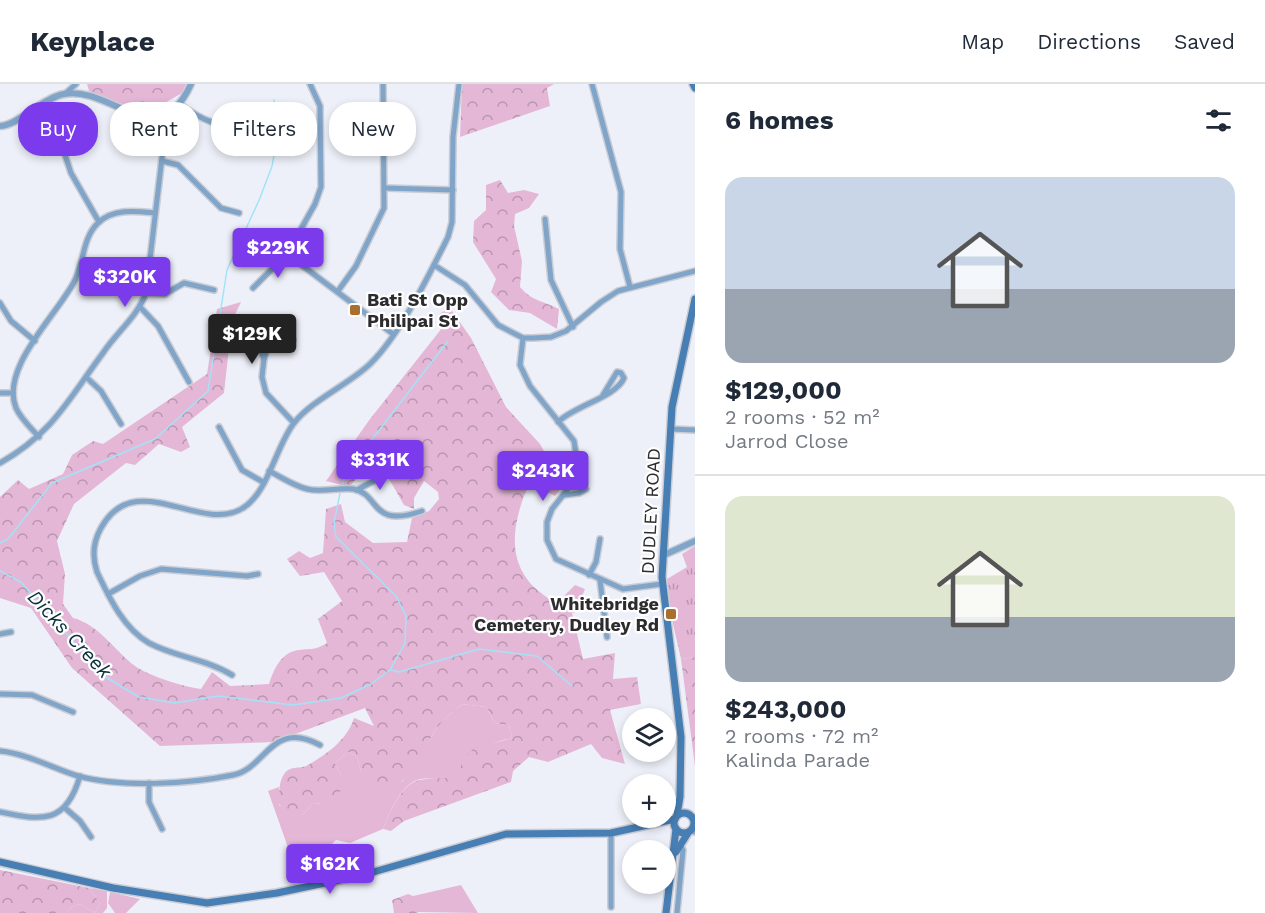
<!DOCTYPE html>
<meta charset="utf-8">
<style>
:root{--surface:#fff;--page:#f6f6f7;--text:#1f2937;--muted:#747a83;--line:#e0e1e3;--accent:#7c3aed}
body{margin:0;font-family:"Work Sans",sans-serif;background:var(--page);color:var(--text);height:100vh;display:flex;flex-direction:column;font-size:22px;white-space:nowrap}
*{box-sizing:border-box;margin:0}
p{font-size:20px;color:var(--muted)}
.icon{flex:none;width:33px;height:33px;fill:none;stroke:currentColor;stroke-width:2;stroke-linecap:round;stroke-linejoin:round}
.map{position:relative;flex:1;overflow:hidden}
.side{display:flex;flex-direction:column;background:var(--surface);width:570px}
.side>*{flex:none}
.banner{position:absolute;left:18px;top:18px;width:570px;height:54px;display:flex;gap:12px}
.buttons{position:absolute;left:622px;top:624px;display:grid;gap:12px}
.buttons a{display:grid;place-items:center;width:54px;height:54px;border-radius:50%;background:var(--surface);box-shadow:0 3px 9px #0003;font-size:30px}
.price{position:absolute;translate:-50% -51px;padding:0 14px;border-radius:6px;background:var(--accent);color:#fff;font-size:20px;line-height:39px;filter:drop-shadow(0 2px 3px #0008)}
.price::after{content:'';position:absolute;left:50%;top:36px;width:18px;height:14px;margin-left:-9px;background:inherit;clip-path:polygon(0 0,100% 0,50% 100%)}
.price.active{background:#222;color:#fff}
ul{padding:0;list-style:none}
li{display:grid;align-content:center;gap:12px;height:318px;padding:0 30px}
li+li{border-top:2px solid var(--line)}
li span{display:grid;place-items:center;height:186px;border-radius:18px;color:#555}
li>.icon{margin-inline-start:auto}
span .icon{width:108px;height:108px;fill:#fffc;stroke-width:1}
li b{font-size:26px}
h2{display:flex;justify-content:space-between;align-items:center;height:72px;padding:0 30px;font-size:26px}
.chip{padding:0 21px;border-radius:24px;background:var(--surface);box-shadow:0 3px 9px #0003;font-size:21px;line-height:54px}
.chip.active{background:var(--accent);color:#fff}
header{display:flex;align-items:center;gap:36px;box-sizing:border-box;height:84px;padding:0 30px;background:var(--surface);border-bottom:2px solid var(--line)}
header strong{font-size:28px}
nav{display:flex;gap:33px;margin-inline-start:auto;font-size:21px}
main{display:flex;flex:1;min-height:0}
.map>svg:first-child{display:block}
.grass{fill:#e4b7d7}
.forest{fill:url(#forest-crowns)}
.park{fill:url(#park-tufts)}
.lines{fill:none;stroke-linecap:round;stroke-linejoin:round}
.stream{stroke:#a3e3f8;stroke-width:1.5}
.minor-casing{stroke:#cbcdd5;stroke-width:8}
.tertiary-casing{stroke:#cbcdd5;stroke-width:9}
.secondary-casing{stroke:#cbcdd5;stroke-width:10}
.minor{stroke:#81a5c9;stroke-width:5}
.tertiary{stroke:#81a5c9;stroke-width:6}
.secondary{stroke:#477eb3;stroke-width:7}
.poi-dot{fill:#a96f2f;stroke:#fefefe;stroke-width:2}
.labels{text-anchor:middle;stroke-width:4.5;stroke-linejoin:round;paint-order:stroke}
.poi-label{font-size:18px;font-weight:bold;fill:#2c2c2f;stroke:#fefefe;text-anchor:start}
.street-label{font-size:18px;fill:#2c2c2f;stroke:#fefefe}
.water-label{font-size:20px;font-style:italic;fill:#08313c;stroke:#fefefe}
</style>
<header>
<strong>Keyplace</strong>
<nav><a>Map</a><a>Directions</a><a>Saved</a></nav>
</header>
<main>
<div class="map">
<svg width="695" height="829" viewBox="0 0 695 829">
<defs>
<pattern id="forest-crowns" width="20" height="18" patternUnits="userSpaceOnUse" patternTransform="scale(1.5)"><rect width="20" height="18" fill="#e4b7d7"/><path d="M2 6a3 3 0 1 1 6 0M12 15a3 3 0 1 1 6 0" fill="none" stroke="#b995af"/></pattern>
<pattern id="park-tufts" width="24" height="20" patternUnits="userSpaceOnUse" patternTransform="scale(1.5)"><rect width="24" height="20" fill="#e4b7d7"/><path d="M3 7l-1-3M5 7V3M7 7l1-3M15 17l-1-3M17 17v-4M19 17l1-3" fill="none" stroke="#b995af"/></pattern>
</defs>
<rect width="100%" height="100%" fill="#eef0f9"/>
<g class="grass">
<path d="M462,620L487,623L494,639L509,641L512,654C474,661 487,673 462,691C449,700 431,691 417,696C401,701 388,731 383,745L350,759L336,756C323,770 309,778 291,772L268,707L279,703V721L303,731L312,720L324,719L341,691L335,679L348,668L357,672L361,688L402,698L441,638Z"/>
<path d="M461,801L478,829L416,828L413,812Z"/>
<path d="M89,804L107,807V824L103,829H95L100,819Z"/>
<path d="M110,808L140,815L126,829H115L108,819Z"/>
<path d="M80,820L95,829H67L70,824Z"/>
</g>
<g class="forest">
<path d="M87,0H186L182,9L149,28L90,10Z"/>
<path d="M462,0H554L547,4L550,22L460,53Z"/>
<path d="M500,96L508,109L524,106L539,110L529,124L515,130L514,142L522,177L520,203C533,218 542,216 559,225L557,245L530,229L509,226L491,208L496,195L473,158L474,137L486,126V101Z"/>
<path d="M241,218L232,237L224,309L182,343L190,363L181,368L159,360L135,381L126,379L74,420L57,457L65,490L63,520L73,534C98,540 114,566 135,582C149,592 184,603 201,605L212,588L230,602L269,600C274,585 281,568 299,566C313,564 313,567 327,559L318,535L342,517L324,488L300,492L287,475L299,467L310,474L323,469L326,425L341,420L345,438L373,459L407,458L412,434L429,427L439,415L438,408L424,397L414,414V425L404,421L376,372L349,403L326,397L370,335L442,244L439,230L450,224L471,254L506,323L540,360L552,381L543,387L545,393L566,398L555,412L542,405H527C515,433 507,468 527,495C534,505 547,513 556,520L575,501L585,505L576,528L572,529L583,575L615,569L613,595L637,593L641,620L610,626L625,680L602,674L591,660L548,678L529,673L513,687L511,698L404,737L391,747L383,745C388,731 402,699 419,696C433,693 447,696 461,691V678L473,665L512,654L509,641L494,639L487,623L462,620C455,626 447,632 441,639C422,661 410,707 378,709L361,688L357,672L348,668L335,679L341,691L340,709L324,719L312,720L303,731L288,728L279,720C279,709 278,686 294,684C299,683 303,684 308,681C327,670 347,656 354,634L374,642L365,624L274,658L160,662L72,584L31,524L0,514V413L18,396L29,405L63,390L72,371L93,357L103,360L207,290L217,225Z"/>
<path d="M695,573V682L681,575Z"/>
<path d="M0,786L89,804L100,819L95,829L80,820L70,824L67,829H0Z"/>
<path d="M408,810L413,812L418,829H394L392,816Z"/>
</g>
<path class="park" d="M695,462V573L681,575L668,518L667,495L687,483L682,470Z"/>
<g class="lines">
<g class="stream">
<path d="M342,402L346,389L448,257"/>
<path d="M0,459L8,455L52,399L155,355L208,307L227,186L260,114L272,82L278,50L274,16"/>
<path d="M0,487L21,498L104,592L139,613L175,619L218,612L293,621L341,614L371,600L390,586L405,559L406,532L396,512L336,453L334,439L340,409"/>
<path d="M391,586L399,588L479,565L537,572L572,602"/>
</g>
<g class="minor-casing">
<g id="minor">
<path d="M592,0L621,108L620,165L630,203"/>
<path d="M66,9L76,0"/>
<path d="M180,20C202,38 229,45 256,50"/>
<path d="M64,68L71,89L99,138"/>
<path d="M162,77L178,81L221,124L239,129"/>
<path d="M385,104L453,106"/>
<path d="M545,135L551,196L573,243"/>
<path d="M287,170L393,250"/>
<path d="M434,181L465,201L498,241L523,254H533L551,253L566,247L601,218L618,207L695,187"/>
<path d="M253,204L287,170L315,120L321,103L320,22L310,0"/>
<path d="M338,207L356,182L384,124L383,0"/>
<path d="M146,209L165,210L184,199L214,206"/>
<path d="M0,219L11,237L35,257"/>
<path d="M140,223L158,242L189,298"/>
<path d="M523,254L520,281L530,302L574,357L579,391L552,425L547,438V456L556,475L623,505L662,500"/>
<path d="M293,256L262,254L258,258L264,275L262,293L266,309L294,339"/>
<path d="M264,275L268,261L274,256"/>
<path d="M86,293L101,307L121,340"/>
<path d="M0,309H13"/>
<path d="M558,338C574,322 616,313 624,294L621,289L617,288L603,311"/>
<path d="M219,343L242,386L263,398"/>
<path d="M671,345L695,346"/>
<path d="M39,353C31,344 21,335 16,324C0,284 56,232 74,198C84,180 82,154 98,139C113,124 136,127 155,129"/>
<path d="M0,379C53,349 68,316 103,269C117,248 137,233 146,209L165,48L164,31"/>
<path d="M269,387C281,393 294,402 307,405C322,409 338,403 353,405C381,410 369,445 422,427"/>
<path d="M357,406L392,387"/>
<path d="M564,411L579,409L586,405L579,391"/>
<path d="M589,491L596,478L600,455"/>
<path d="M600,496L607,553"/>
<path d="M108,510L140,492L161,485L247,492L258,490"/>
<path d="M0,550L11,548"/>
<path d="M232,591C206,575 175,573 149,559C123,544 109,513 97,488C92,473 93,458 101,444C135,382 201,451 243,424C268,409 276,362 294,339C312,316 348,301 370,280C400,251 429,191 448,153L452,138L453,53L459,0"/>
<path d="M0,610L32,611L73,628"/>
<path d="M0,667C28,670 52,684 78,692C122,704 189,700 233,691C267,684 271,635 320,661"/>
<path d="M149,699V718L162,745"/>
<path d="M65,724L80,737L91,753"/>
<path d="M0,728C43,737 66,740 80,692"/>
<path d="M691,747L695,748"/>
<path d="M611,823V749"/>
<path d="M677,829L683,766L680,760"/>
</g>
</g>
<g class="tertiary-casing">
<g id="tertiary">
<path d="M0,42C17,42 44,13 64,10C111,1 158,73 191,0"/>
<path d="M664,471L695,457"/>
</g>
</g>
<g class="secondary-casing">
<g id="secondary">
<path d="M693,0L695,4"/>
<circle cx="684" cy="739" r="10"/>
<path d="M677,731L680,713L681,653L662,493L672,323L695,215"/>
<path d="M676,768L688,749"/>
<path d="M0,778L113,804L207,819L277,809L363,791L506,750L611,749L675,735"/>
<path d="M666,829L676,745"/>
</g>
</g>
<use href="#minor" class="minor"/>
<use href="#tertiary" class="tertiary"/>
<use href="#secondary" class="secondary"/>
</g>
<g class="poi-dot">
<rect x="349" y="220" width="12" height="12" rx="3"/>
<rect x="665" y="524" width="12" height="12" rx="3"/>
</g>
<g class="labels">
<g class="poi-label">
<text x="367" y="222">Bati St Opp<tspan x="367" dy="21">Philipai St</tspan></text>
<text x="659" y="526" text-anchor="end">Whitebridge<tspan x="659" dy="21">Cemetery, Dudley Rd</tspan></text>
</g>
<g class="street-label">
<text transform="translate(651 427) rotate(-87)" y="6">DUDLEY ROAD</text>
</g>
<g class="water-label">
<text transform="translate(70 550) rotate(47)" y="7">Dicks Creek</text>
</g>
</g>
</svg>
<div class="buttons">
<a><svg class="icon" aria-label="layers" viewBox="0 0 24 24"><path d="M12 4l9 5-9 5-9-5zM3 14l9 5 9-5"/></svg></a>
<a>+</a>
<a>−</a>
</div>
<b class="price" style="left:278px;top:195px">$229K</b>
<b class="price" style="left:125px;top:224px">$320K</b>
<b class="price active" style="left:252px;top:281px">$129K</b>
<b class="price" style="left:380px;top:407px">$331K</b>
<b class="price" style="left:543px;top:418px">$243K</b>
<b class="price" style="left:330px;top:811px">$162K</b>
<div class="banner">
<a class="chip active">Buy</a>
<a class="chip">Rent</a>
<a class="chip">Filters</a>
<a class="chip">New</a>
</div>
</div>
<section class="side">
<h2>6 homes<svg class="icon" aria-label="filters" viewBox="0 0 24 24"><path d="M4 7h16M4 17h16"/><circle cx="9" cy="7" r="2"/><circle cx="15" cy="17" r="2"/></svg></h2>
<ul>
<li><span style="background:linear-gradient(#c9d6e8 60%,#9aa5b1 0)"><svg class="icon" aria-label="home" viewBox="0 0 24 24"><path d="M3 11l9-7 9 7M6 9v11h12V9"/></svg></span><div><b>$129,000</b><p>2 rooms · 52 m²</p><p>Jarrod Close</p></div></li>
<li><span style="background:linear-gradient(#dfe7d0 65%,#9aa5b1 0)"><svg class="icon" aria-label="home" viewBox="0 0 24 24"><path d="M3 11l9-7 9 7M6 9v11h12V9"/></svg></span><div><b>$243,000</b><p>2 rooms · 72 m²</p><p>Kalinda Parade</p></div></li>
</ul>
</section>
</main>
